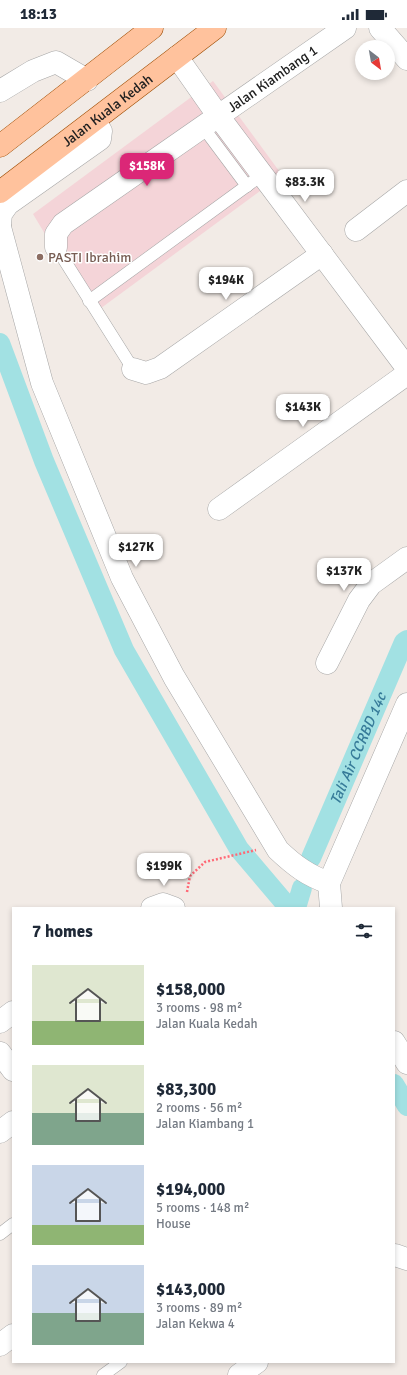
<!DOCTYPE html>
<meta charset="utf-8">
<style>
:root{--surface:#fff;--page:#f6f6f7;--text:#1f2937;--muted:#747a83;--accent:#db2777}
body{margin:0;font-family:Signika,sans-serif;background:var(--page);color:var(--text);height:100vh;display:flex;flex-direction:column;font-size:15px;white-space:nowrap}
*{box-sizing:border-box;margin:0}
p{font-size:13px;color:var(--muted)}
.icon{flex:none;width:22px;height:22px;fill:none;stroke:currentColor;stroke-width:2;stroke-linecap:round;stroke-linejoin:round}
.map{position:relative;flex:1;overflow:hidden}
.details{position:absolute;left:12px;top:879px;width:383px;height:456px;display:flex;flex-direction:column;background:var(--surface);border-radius:0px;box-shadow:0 2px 6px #0003}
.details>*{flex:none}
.needle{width:26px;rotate:149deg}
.tools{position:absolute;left:355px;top:12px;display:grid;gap:8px}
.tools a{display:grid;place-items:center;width:40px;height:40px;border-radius:50%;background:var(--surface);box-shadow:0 2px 6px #0003;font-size:20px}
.price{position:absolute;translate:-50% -34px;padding:0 9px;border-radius:8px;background:#fff;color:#222;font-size:13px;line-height:26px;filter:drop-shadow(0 1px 2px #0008)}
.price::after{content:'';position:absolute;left:50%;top:24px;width:12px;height:9px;margin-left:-6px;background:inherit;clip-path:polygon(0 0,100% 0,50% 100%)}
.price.selected{background:var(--accent);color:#fff}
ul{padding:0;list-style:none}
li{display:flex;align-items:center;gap:12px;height:100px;padding:0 20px}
li span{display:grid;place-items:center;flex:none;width:112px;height:80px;border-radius:0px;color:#555}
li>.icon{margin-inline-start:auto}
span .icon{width:48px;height:48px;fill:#fffc;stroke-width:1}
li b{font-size:17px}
h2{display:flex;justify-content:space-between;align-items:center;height:48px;padding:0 20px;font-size:17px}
.status{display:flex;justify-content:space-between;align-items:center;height:28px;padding:0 20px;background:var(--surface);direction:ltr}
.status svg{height:11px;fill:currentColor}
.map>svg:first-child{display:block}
.commercial{fill:#f4d4d8}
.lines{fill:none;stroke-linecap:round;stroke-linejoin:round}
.canal{stroke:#a2e1e3;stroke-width:20}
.lane-casing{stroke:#a7a7a7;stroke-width:13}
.street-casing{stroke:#a7a7a7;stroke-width:23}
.primary-casing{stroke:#9c4b00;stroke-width:23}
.path{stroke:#ff6976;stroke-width:2.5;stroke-dasharray:2 2;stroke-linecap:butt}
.lane{stroke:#fff;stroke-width:12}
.street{stroke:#fff;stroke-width:22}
.primary{stroke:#ffc29d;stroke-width:22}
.education-dot{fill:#8d6e63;stroke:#fff;stroke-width:1.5}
.labels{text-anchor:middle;stroke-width:3;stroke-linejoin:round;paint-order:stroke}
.street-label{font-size:14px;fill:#202020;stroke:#fff}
.education-label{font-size:14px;fill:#785e54;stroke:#fff;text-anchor:start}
.water-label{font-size:15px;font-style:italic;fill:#377b99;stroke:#fff}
</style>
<div class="status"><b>18:13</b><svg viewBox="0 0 49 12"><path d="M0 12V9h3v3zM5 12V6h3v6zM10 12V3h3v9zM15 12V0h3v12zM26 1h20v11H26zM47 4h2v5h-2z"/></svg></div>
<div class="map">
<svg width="407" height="1347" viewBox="0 0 407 1347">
<rect width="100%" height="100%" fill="#f2ebe6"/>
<path class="commercial" d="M213,53L282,147L93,286L33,186Z"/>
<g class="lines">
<g class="canal">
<path d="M0,315L44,433L124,622L239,821L289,880"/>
<path id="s1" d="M311,830L404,614L407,612"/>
<path d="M296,880L302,860"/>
<path d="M394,1056L407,1078"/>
</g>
<g class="lane-casing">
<g id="lane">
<path d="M203,99L247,158"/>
<path d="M56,219L133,341"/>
<path d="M89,273L263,146"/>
<path d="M0,1206L13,1196"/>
<path d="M103,1347L121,1334"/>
</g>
</g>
<g class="street-casing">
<g id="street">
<path d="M380,0L407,31"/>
<path d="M177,29L219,89L407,340"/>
<path d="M0,63L33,43L56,34L87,52"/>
<path d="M0,196L1,186L8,176L100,111L101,103L94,93"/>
<path d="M0,199L42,355L122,550L174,649L278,822C295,838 307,847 329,855"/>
<path d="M356,202L407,163"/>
<path id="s2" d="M56,219V206L63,196L345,0"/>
<path d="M133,341L146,345L160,340L322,226"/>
<path d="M219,481L407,346"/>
<path d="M327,635L359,572L371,556L407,530"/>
<path d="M152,880L163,876L174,880"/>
<path d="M331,880L329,855L407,676"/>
<path d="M0,994L13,984"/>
<path d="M394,1014L407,1035"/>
<path d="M0,1025L13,1042"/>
<path d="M0,1104L13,1094"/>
<path d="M395,1227L407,1231"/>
<path d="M0,1317L13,1307"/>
<path d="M239,1347L257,1334"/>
</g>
</g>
<g class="primary-casing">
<g id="primary">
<path d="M0,118L152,0"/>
<path id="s3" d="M0,164L215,0"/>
</g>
</g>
<path class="path" d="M187,864L190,848L205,834L256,822"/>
<use href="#lane" class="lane"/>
<use href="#street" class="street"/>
<use href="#primary" class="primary"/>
</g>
<circle class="education-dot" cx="40" cy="229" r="4"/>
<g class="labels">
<g class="street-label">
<text dy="5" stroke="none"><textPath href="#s2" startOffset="280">Jalan Kiambang 1</textPath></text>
<text dy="5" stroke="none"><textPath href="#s3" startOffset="135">Jalan Kuala Kedah</textPath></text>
</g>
<g class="education-label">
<text x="48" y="234">PASTI Ibrahim</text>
</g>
<g class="water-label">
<text dy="5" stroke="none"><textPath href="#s1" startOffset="119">Tali Air CCRBD 14c</textPath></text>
</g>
</g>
</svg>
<div class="tools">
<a><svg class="needle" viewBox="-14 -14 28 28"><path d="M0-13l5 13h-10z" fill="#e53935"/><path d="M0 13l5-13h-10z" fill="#747a83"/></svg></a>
</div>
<b class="price selected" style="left:147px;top:159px">$158K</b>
<b class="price" style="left:305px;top:175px">$83.3K</b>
<b class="price" style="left:226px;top:273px">$194K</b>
<b class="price" style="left:303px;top:400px">$143K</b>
<b class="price" style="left:136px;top:540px">$127K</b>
<b class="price" style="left:344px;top:564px">$137K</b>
<b class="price" style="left:164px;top:859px">$199K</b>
<section class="details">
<h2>7 homes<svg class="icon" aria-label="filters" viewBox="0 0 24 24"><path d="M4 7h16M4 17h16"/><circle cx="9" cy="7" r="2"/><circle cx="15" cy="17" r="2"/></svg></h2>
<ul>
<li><span style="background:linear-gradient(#dfe7d0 70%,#8fb573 0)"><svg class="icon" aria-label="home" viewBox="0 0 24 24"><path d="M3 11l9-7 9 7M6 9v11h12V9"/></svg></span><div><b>$158,000</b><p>3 rooms · 98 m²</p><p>Jalan Kuala Kedah</p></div></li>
<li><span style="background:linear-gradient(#dfe7d0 60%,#7fa58c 0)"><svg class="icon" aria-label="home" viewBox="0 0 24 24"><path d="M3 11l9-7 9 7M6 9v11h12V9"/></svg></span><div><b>$83,300</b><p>2 rooms · 56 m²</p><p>Jalan Kiambang 1</p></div></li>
<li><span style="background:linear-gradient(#c9d6e8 75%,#8fb573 0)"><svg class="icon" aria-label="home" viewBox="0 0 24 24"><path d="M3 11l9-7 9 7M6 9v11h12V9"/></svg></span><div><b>$194,000</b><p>5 rooms · 148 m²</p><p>House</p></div></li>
<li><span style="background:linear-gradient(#c9d6e8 60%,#7fa58c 0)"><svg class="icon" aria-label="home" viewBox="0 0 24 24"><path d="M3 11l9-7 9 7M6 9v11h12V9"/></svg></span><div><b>$143,000</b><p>3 rooms · 89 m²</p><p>Jalan Kekwa 4</p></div></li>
</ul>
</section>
</div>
